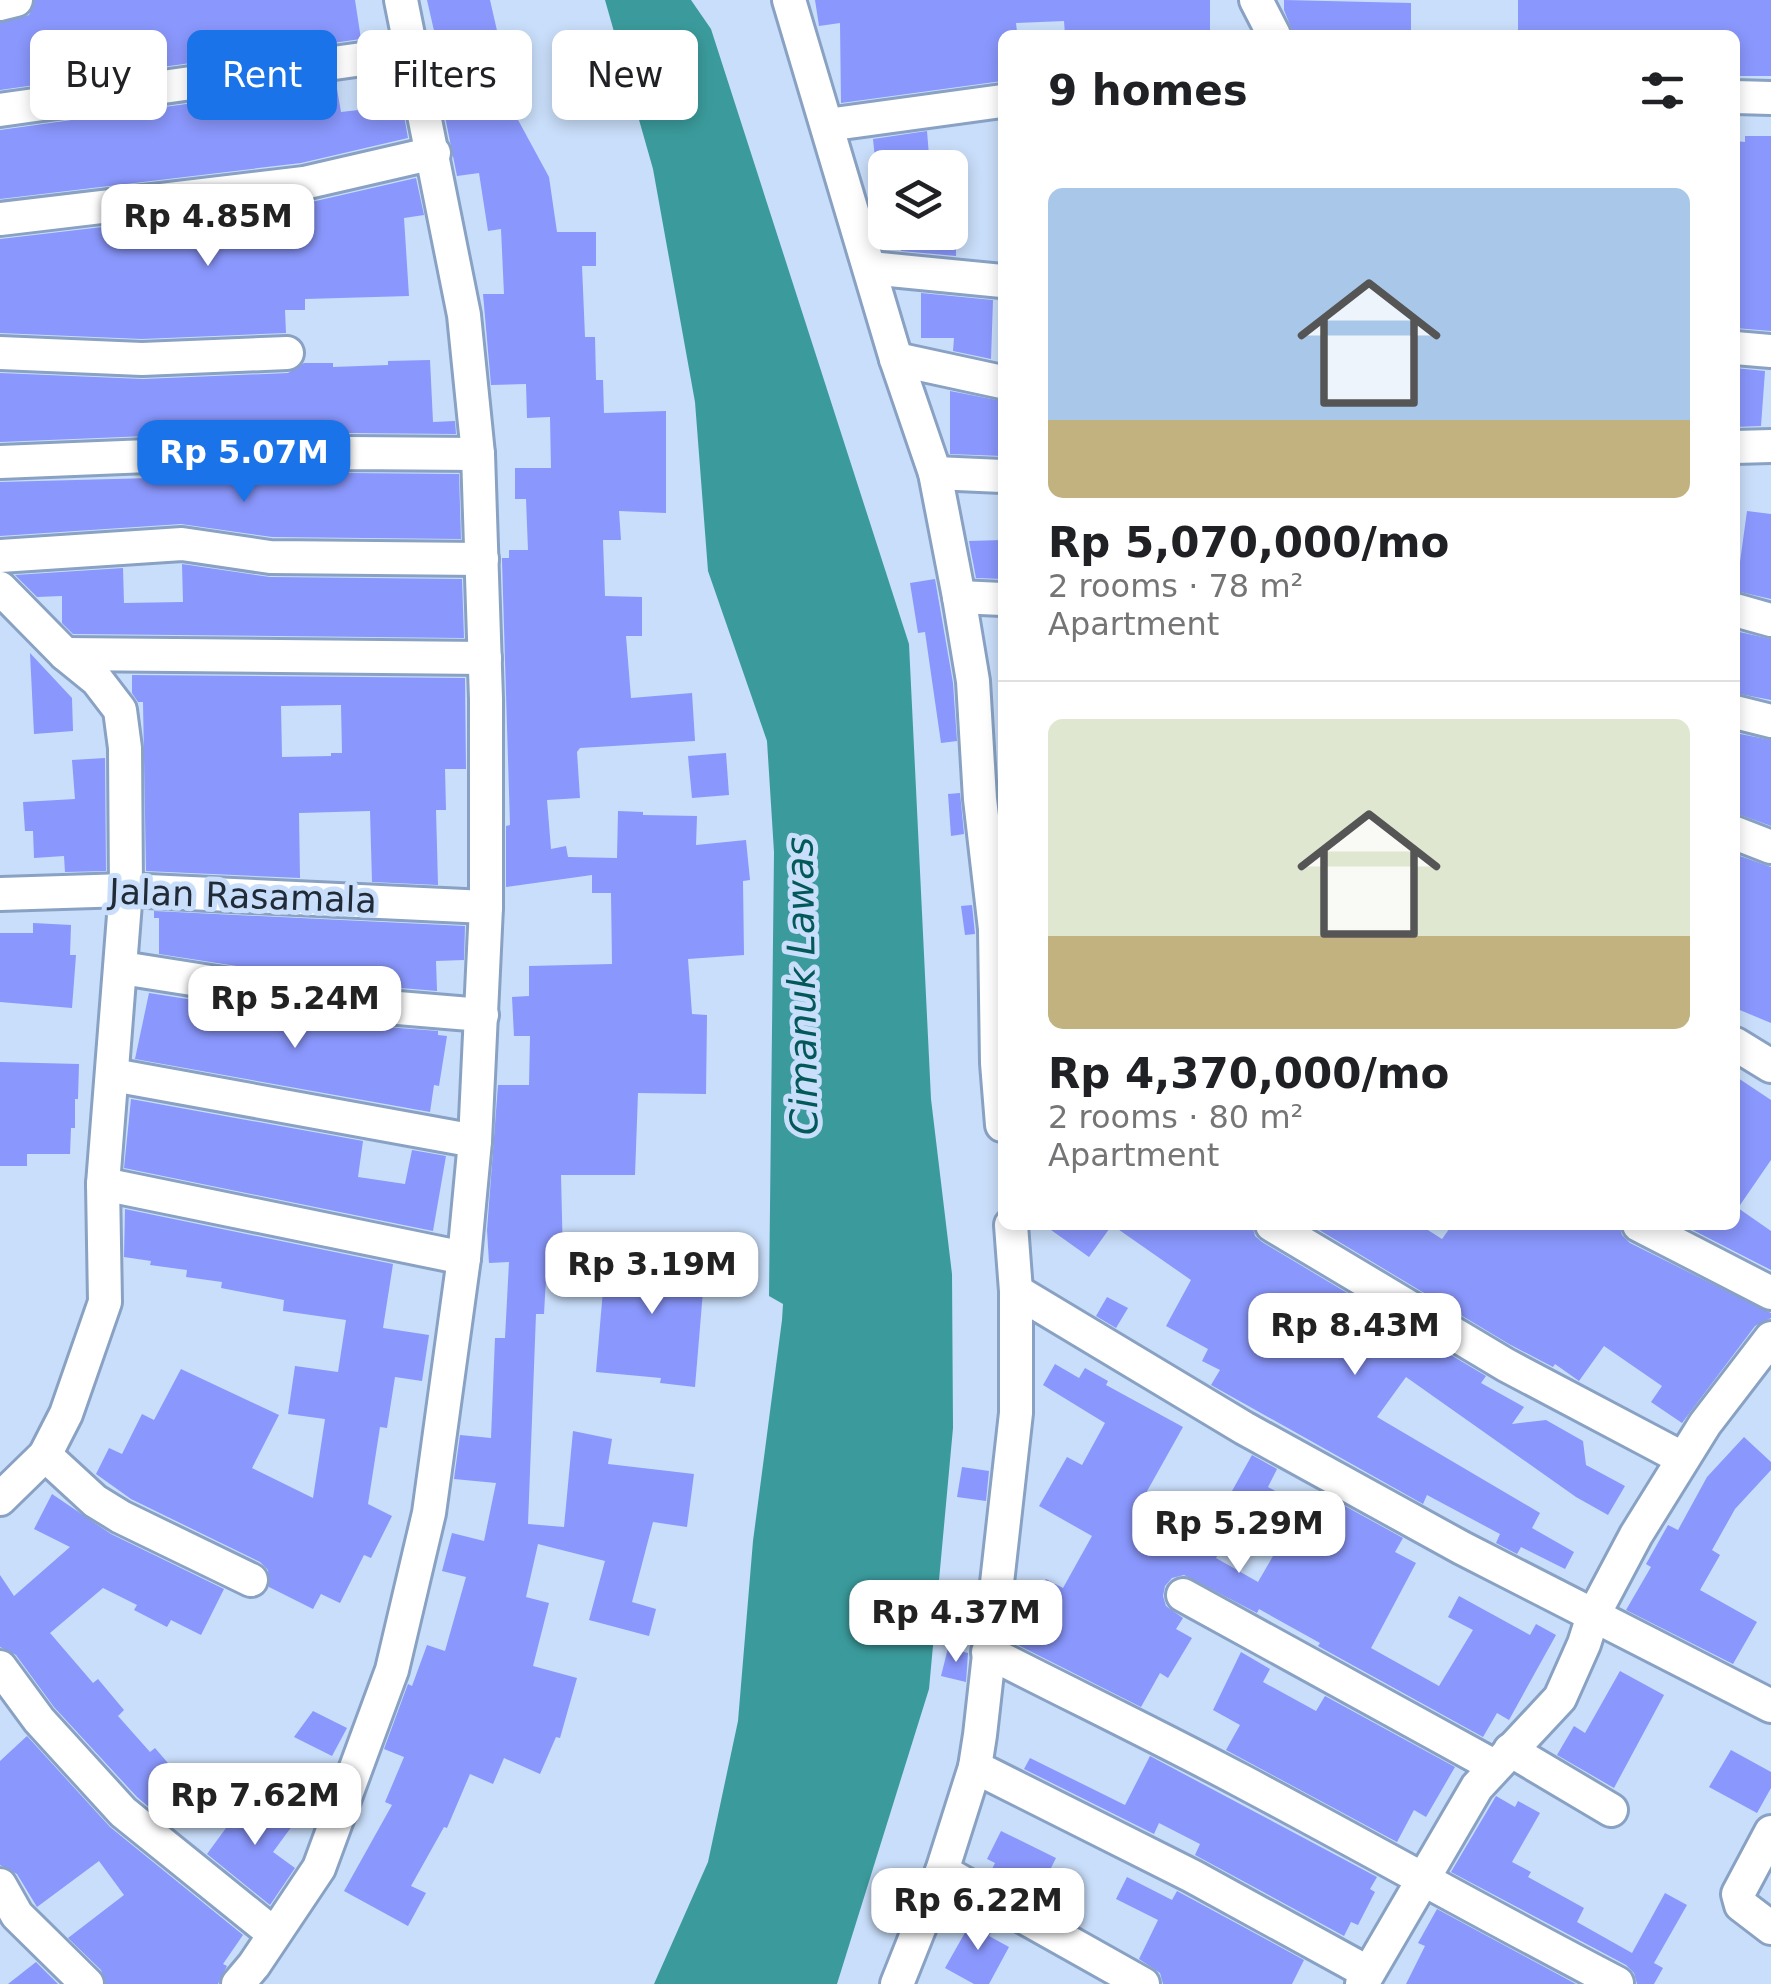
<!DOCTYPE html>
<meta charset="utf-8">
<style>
:root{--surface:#fff;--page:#f6f6f6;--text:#202124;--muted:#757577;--line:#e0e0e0;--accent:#1a73e8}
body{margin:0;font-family:"DejaVu Sans",sans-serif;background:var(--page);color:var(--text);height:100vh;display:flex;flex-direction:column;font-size:38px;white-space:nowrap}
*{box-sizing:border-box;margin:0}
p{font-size:32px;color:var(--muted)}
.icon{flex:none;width:55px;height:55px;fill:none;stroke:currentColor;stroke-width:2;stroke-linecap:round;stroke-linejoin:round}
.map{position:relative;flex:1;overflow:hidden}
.side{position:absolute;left:998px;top:30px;width:742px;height:1200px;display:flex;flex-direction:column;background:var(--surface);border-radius:15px;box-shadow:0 5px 15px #0003}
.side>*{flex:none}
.top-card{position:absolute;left:30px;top:30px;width:818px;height:90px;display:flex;gap:20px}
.fabs{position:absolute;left:868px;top:150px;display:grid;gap:20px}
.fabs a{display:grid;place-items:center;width:100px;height:100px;border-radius:15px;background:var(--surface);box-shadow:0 5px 15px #0003;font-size:50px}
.price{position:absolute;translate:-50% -85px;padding:0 22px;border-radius:20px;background:#fff;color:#222;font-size:32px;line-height:65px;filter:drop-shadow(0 2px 5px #0008)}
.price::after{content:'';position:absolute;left:50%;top:60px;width:30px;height:22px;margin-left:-15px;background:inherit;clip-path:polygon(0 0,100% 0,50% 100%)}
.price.active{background:var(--accent);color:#fff}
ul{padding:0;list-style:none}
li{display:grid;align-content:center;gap:20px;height:530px;padding:0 50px}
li+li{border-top:2px solid var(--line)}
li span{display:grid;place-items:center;height:310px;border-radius:15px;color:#555}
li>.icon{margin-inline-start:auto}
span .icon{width:180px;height:180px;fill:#fffc;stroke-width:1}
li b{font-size:42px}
h2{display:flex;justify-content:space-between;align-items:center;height:120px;padding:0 50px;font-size:42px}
.chip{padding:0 35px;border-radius:15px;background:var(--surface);box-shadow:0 5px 15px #0003;font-size:35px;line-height:90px}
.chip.active{background:var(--accent);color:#fff}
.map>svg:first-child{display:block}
.water{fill:#3b9b9c}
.building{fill:#8a97fc;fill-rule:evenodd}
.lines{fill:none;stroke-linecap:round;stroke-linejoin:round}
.minor-casing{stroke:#89a2c3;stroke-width:38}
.minor{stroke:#fff;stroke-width:32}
.labels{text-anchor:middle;stroke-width:10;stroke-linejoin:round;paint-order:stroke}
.street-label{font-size:35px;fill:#212b38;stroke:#c9defa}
.water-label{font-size:38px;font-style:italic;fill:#03595a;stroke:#c9defa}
</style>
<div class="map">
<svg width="1771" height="1984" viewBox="0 0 1771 1984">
<rect width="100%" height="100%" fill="#c9defa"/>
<path class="water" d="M605,0H691L711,29L909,644L931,1099L952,1274L953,1428L929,1689L837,1984H654L708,1862L738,1721L753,1541L782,1320L783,1304L769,1296L774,852L767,741L708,571L695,402L653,169Z"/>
<g class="building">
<path d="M35,0H355L361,39L0,90V23L29,15Z"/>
<path d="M427,0H490L517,118L549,177L557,232H596V266H582L585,337H595L596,380H603L604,413L666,411V513L619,511L621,540H603L605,596L642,597V636H626L631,698L692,693L695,741L580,748L577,752L580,798L547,800L551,849L566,846L568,857L617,858L618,811L643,812V815L697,816L696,845L746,840L750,880L743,881L744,955L688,959L692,1014L707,1015L706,1094L638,1093L635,1175H561L563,1260L547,1261L544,1314H536L528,1524L564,1527L573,1431L612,1439L608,1464L694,1474L687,1527L653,1522L632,1602L656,1609L649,1636L589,1620L605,1561L538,1544L526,1597L549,1603L533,1666L577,1678L560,1738L556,1737L540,1774L504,1758L493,1784L470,1774L447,1828L444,1827L411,1886L426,1893L408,1926L344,1891L392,1805L385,1802L404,1757L384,1749L408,1684L412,1686L427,1645L445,1651L466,1577L442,1571L452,1533L484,1541L496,1483L454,1479L460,1435L491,1438L495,1338H505L509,1262L489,1263L487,1230L498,1085H529L530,1036H514L512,997L529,996V966L612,964L611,893H592V875L506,887V826L510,825L502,561V558H509V550H528L526,499H515V468H551L550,417L527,418L526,384L491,385L483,294H504L501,229L488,231L479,173L457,176L429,37L435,35Z"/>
<path d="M815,0H1210V35H1065L1064,21L1016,23L1017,32L1002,34V81L841,103L840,23L819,26Z"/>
<path d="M1284,0L1411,3V35H1294L1284,10Z"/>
<path d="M1518,0H1771V76H1735V35H1518Z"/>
<path d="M336,83L341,112L402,105L408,138L301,163L0,199V130Z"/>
<path d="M927,131L930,168H876L873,139Z"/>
<path d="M1745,136H1771V331L1735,328V141L1745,142Z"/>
<path d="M416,178L424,215L404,218L409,296L305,299V310H285L286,333L142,339L0,333V239L307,203Z"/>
<path d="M956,233V256L901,251L900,234Z"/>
<path d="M921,293L993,300L991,359L953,351L954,338H921Z"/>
<path d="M430,360L433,422L455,421L456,434L346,433L160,440L147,436L0,442V373L143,379L288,373L304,363H333V367L388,365V361Z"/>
<path d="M1735,368L1765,371L1761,426L1735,427Z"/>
<path d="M950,391L1002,401L1001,456L950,454Z"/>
<path d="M347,473L459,474L461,539L272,537L181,524L0,536V482Z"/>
<path d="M1747,511L1771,514V599L1736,591Z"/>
<path d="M1002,540V579L976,578L969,541Z"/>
<path d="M182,564L270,577L462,579L464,638L73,634L62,623V596L37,597L15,575L123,568L124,603L183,602Z"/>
<path d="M935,579L953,683L957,741L941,743L925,632L918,633L910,583Z"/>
<path d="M1735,631L1771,639V700L1735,693Z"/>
<path d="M30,653L72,698L73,731L34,734Z"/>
<path d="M132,675L465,678L466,769H445L446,810H436L438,885L372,882L370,811L299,813L300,878L146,871L143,702H138L132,693ZM341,705L342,753H331V756L282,757L281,706Z"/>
<path d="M1735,733L1771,740V826L1735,813Z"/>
<path d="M726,753L729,795L692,798L688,756Z"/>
<path d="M105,758L106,871L65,872L64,856L34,858L33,831H25L23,802L75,799L72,760Z"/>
<path d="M960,793L964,834L951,836L948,794Z"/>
<path d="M1737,855L1771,867V1023L1735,1008Z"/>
<path d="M972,905L975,934L965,935L961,906Z"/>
<path d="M154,911L465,926L464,960L436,961L437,991L352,984L159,954V918H154Z"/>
<path d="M33,923L71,925L70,955H76L72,1008L0,1002V933H33Z"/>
<path d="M149,993L347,1024L438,1031V1035L447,1036L439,1086L434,1085L430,1112L135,1059Z"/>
<path d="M0,1062L79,1064L78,1099H75V1128H71L70,1154H27V1166H0Z"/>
<path d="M1735,1076L1771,1100V1160L1738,1208L1771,1231V1270L1683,1225H1735Z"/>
<path d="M131,1099L363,1141L358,1177L405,1184L412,1150L446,1156L433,1231L124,1168Z"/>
<path d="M125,1209L393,1264L383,1328L429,1335L422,1381L395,1377L387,1428L380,1427L368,1504L392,1516L371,1558L364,1555L340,1603L321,1594L313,1609L269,1587L268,1570L260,1562L131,1499L96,1474L109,1448L122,1454L142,1414L154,1420L181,1369L279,1415L252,1468L313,1498L325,1419L288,1414L295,1366L338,1372L346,1320L283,1311L284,1300L221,1288L222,1282L186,1277L187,1270L150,1265L151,1261L124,1257Z"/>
<path d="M1044,1225H1112L1089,1257Z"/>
<path d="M1112,1225H1252L1255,1236L1262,1242L1486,1376L1481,1383L1524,1407L1512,1424L1546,1420L1583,1441L1586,1465L1625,1486L1608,1515L1576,1497L1406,1377L1377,1417L1540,1513L1532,1528L1574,1552L1565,1569L1521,1547L1517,1554L1496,1543L1500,1534L1427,1495L1423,1504L1211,1385L1220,1370L1202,1361L1208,1349L1166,1326L1191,1280Z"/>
<path d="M1311,1225H1420L1442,1239L1452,1225H1619L1622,1235L1630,1243L1771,1313V1318L1755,1326L1682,1423L1651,1402L1662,1386L1604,1346L1579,1381L1555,1364L1553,1367L1509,1344Z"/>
<path d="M663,1251L706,1255L695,1387L660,1383L661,1378L596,1372L606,1255L662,1260Z"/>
<path d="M1107,1297L1128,1308L1116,1328L1096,1316Z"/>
<path d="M1055,1364L1079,1378L1085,1368L1108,1381L1106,1385L1183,1427L1146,1493L1153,1497L1145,1511L1197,1540L1213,1511L1235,1524L1216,1558L1258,1582L1281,1542L1222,1509L1252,1455L1277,1469L1268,1487L1324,1518L1334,1500L1403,1538L1395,1552L1416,1563L1371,1648L1439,1686L1473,1630L1448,1617L1459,1596L1530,1635L1536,1624L1556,1635L1509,1720L1497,1713L1483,1737L1318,1646L1320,1643L1259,1609L1257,1613L1184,1575L1172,1578L1165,1586L1163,1596L1166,1606L1183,1618L1176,1629L1192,1638L1168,1678L1160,1673L1141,1707L1018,1645L1039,1607L1032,1603L1046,1579L1063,1588L1092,1536L1039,1506L1067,1457L1082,1465L1105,1423L1043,1385Z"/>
<path d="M1744,1437L1771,1462V1470L1735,1509L1712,1550L1720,1555L1700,1590L1757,1622L1733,1664L1626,1610L1651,1567L1646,1564L1668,1525L1678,1530L1707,1477Z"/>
<path d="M962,1467L989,1471L986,1501L957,1497Z"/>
<path d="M52,1494L111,1534L224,1589L201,1635L171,1620L167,1627L134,1610L137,1605L103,1588L50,1633L93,1683L98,1679L124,1710L118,1716L150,1752L155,1748L198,1798L169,1824L137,1797L54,1707L16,1655L0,1647V1575L14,1596L70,1547L34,1529Z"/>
<path d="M948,1648L968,1653L966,1682L941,1676Z"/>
<path d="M1241,1652L1270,1669L1263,1682L1316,1711L1325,1696L1455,1767L1426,1817L1414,1810L1397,1842L1226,1750L1240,1725L1213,1710Z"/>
<path d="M1620,1671L1664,1695L1614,1788L1557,1755L1574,1726L1585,1733Z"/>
<path d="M313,1711L347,1728L332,1756L294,1737Z"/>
<path d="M27,1736L110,1827L243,1935L223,1964L227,1966L218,1984H106L101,1970L68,1938L124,1895L99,1861L37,1907L17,1874L0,1865V1761Z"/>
<path d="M1731,1750L1771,1772V1788L1757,1813L1709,1787Z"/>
<path d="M1150,1756L1377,1877L1370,1889L1375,1892L1358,1925L1351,1922L1344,1936L1195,1855L1200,1844L1159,1823L1154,1834L1024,1769L1030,1758L1125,1805Z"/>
<path d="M253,1791L295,1822L273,1852L295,1868L270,1905L207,1854Z"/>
<path d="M1496,1796L1515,1807L1518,1801L1540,1813L1512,1862L1531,1872L1528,1877L1584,1908L1577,1922L1632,1953L1665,1893L1687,1905L1654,1963L1663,1968L1654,1984H1637L1634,1973L1626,1965L1451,1872Z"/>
<path d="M1001,1831L1056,1858L1044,1882L1061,1891L1051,1910L989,1875L995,1863L987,1859Z"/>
<path d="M884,1873L908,1884L898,1908L873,1897Z"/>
<path d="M1127,1877L1172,1900L1177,1891L1304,1960L1292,1984H1163L1160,1973L1139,1959L1158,1920L1116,1899Z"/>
<path d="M1437,1909L1513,1950L1576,1984H1406L1425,1946L1418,1943Z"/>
<path d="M976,1913L995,1924L989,1936L1009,1947L989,1984H974L945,1968Z"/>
<path d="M36,1962L58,1984H8Z"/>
</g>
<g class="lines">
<g class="minor-casing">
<g id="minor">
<path d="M789,0L896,359L935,473L959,597L973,681L980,799L995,929L997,1063L1002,1125"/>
<path d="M1256,0L1274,35"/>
<path d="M0,4L16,0"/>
<path d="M1735,97L1771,98"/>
<path d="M0,110L412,52"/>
<path d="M827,125L1002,101"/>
<path d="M0,219L304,183L434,153"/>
<path d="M870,268L1002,281"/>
<path d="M1735,348L1771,351"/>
<path d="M0,353L142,359L287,353"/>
<path d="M896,359L1002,382"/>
<path d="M1735,447L1771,446"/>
<path d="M0,462L148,456L156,460L347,453L478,454"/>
<path d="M935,473L1002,476"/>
<path d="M0,556L182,544L270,557L482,559"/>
<path d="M0,588L65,654L97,680L120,710L125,748L126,890L103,1184L105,1302L66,1414L45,1455L0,1499"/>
<path d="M959,597L1002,599"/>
<path d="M1735,610L1771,620"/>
<path d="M65,654L485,658"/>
<path d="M1735,712L1771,721"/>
<path d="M1735,833L1771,847"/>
<path d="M0,894L126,890L486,907"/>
<path d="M122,968L350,1004L482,1015"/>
<path d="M1735,1044L1771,1066"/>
<path d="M113,1075L475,1141"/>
<path d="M103,1184L464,1258"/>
<path d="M1272,1225L1506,1365L1682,1458"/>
<path d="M1639,1225L1771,1293"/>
<path d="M1016,1291L1244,1428L1462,1548L1771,1706"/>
<path d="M45,1455L95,1501L121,1517L251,1580"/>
<path d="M1183,1595L1494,1766"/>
<path d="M988,1652C1072,1695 1157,1736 1240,1780C1366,1847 1490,1917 1617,1983"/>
<path d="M0,1667L39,1720L123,1812L274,1934"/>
<path d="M1510,1750L1611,1810"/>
<path d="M975,1767L1192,1876L1367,1972"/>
<path d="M1771,1832L1738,1894L1741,1905L1771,1928"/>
<path d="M942,1871L1143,1984"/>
<path d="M0,1885L17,1915L87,1984"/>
<path d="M238,1984L254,1965L319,1868L392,1670L429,1513L464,1258L475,1141L486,907V699L478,454L464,315L401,0"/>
<path d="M897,1984L942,1871L975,1767L980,1735L1016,1413V1291L1011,1225"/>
<path d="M1362,1984L1477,1787L1560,1698L1584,1644L1593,1616L1636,1535L1705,1424L1771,1338"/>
</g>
</g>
<use href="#minor" class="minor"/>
</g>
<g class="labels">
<g class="street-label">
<text transform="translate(243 896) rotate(2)" y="12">Jalan Rasamala</text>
</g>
<g class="water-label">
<text transform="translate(802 986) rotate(-91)" y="13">Cimanuk Lawas</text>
</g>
</g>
</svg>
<div class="fabs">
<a><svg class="icon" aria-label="layers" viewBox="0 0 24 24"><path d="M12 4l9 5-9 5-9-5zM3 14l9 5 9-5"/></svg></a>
</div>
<b class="price" style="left:208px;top:269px">Rp 4.85M</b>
<b class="price active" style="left:244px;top:505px">Rp 5.07M</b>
<b class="price" style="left:295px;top:1051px">Rp 5.24M</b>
<b class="price" style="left:652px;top:1317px">Rp 3.19M</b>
<b class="price" style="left:1355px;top:1378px">Rp 8.43M</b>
<b class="price" style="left:1239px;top:1576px">Rp 5.29M</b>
<b class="price" style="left:956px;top:1665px">Rp 4.37M</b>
<b class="price" style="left:255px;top:1848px">Rp 7.62M</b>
<b class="price" style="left:978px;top:1953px">Rp 6.22M</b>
<div class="top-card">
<a class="chip">Buy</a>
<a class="chip active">Rent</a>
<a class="chip">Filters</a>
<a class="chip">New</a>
</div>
<section class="side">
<h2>9 homes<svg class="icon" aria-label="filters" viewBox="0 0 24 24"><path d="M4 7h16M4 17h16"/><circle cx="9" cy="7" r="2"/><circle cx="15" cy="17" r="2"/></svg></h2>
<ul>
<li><span style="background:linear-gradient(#a9c7e8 75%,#c2b280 0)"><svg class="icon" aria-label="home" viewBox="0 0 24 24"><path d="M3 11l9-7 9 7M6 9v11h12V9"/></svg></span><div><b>Rp 5,070,000/mo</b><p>2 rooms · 78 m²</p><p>Apartment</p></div></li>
<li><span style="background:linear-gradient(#dfe7d0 70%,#c2b280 0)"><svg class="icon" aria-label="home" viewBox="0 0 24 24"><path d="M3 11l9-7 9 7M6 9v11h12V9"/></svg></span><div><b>Rp 4,370,000/mo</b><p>2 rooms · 80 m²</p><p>Apartment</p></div></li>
</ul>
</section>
</div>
